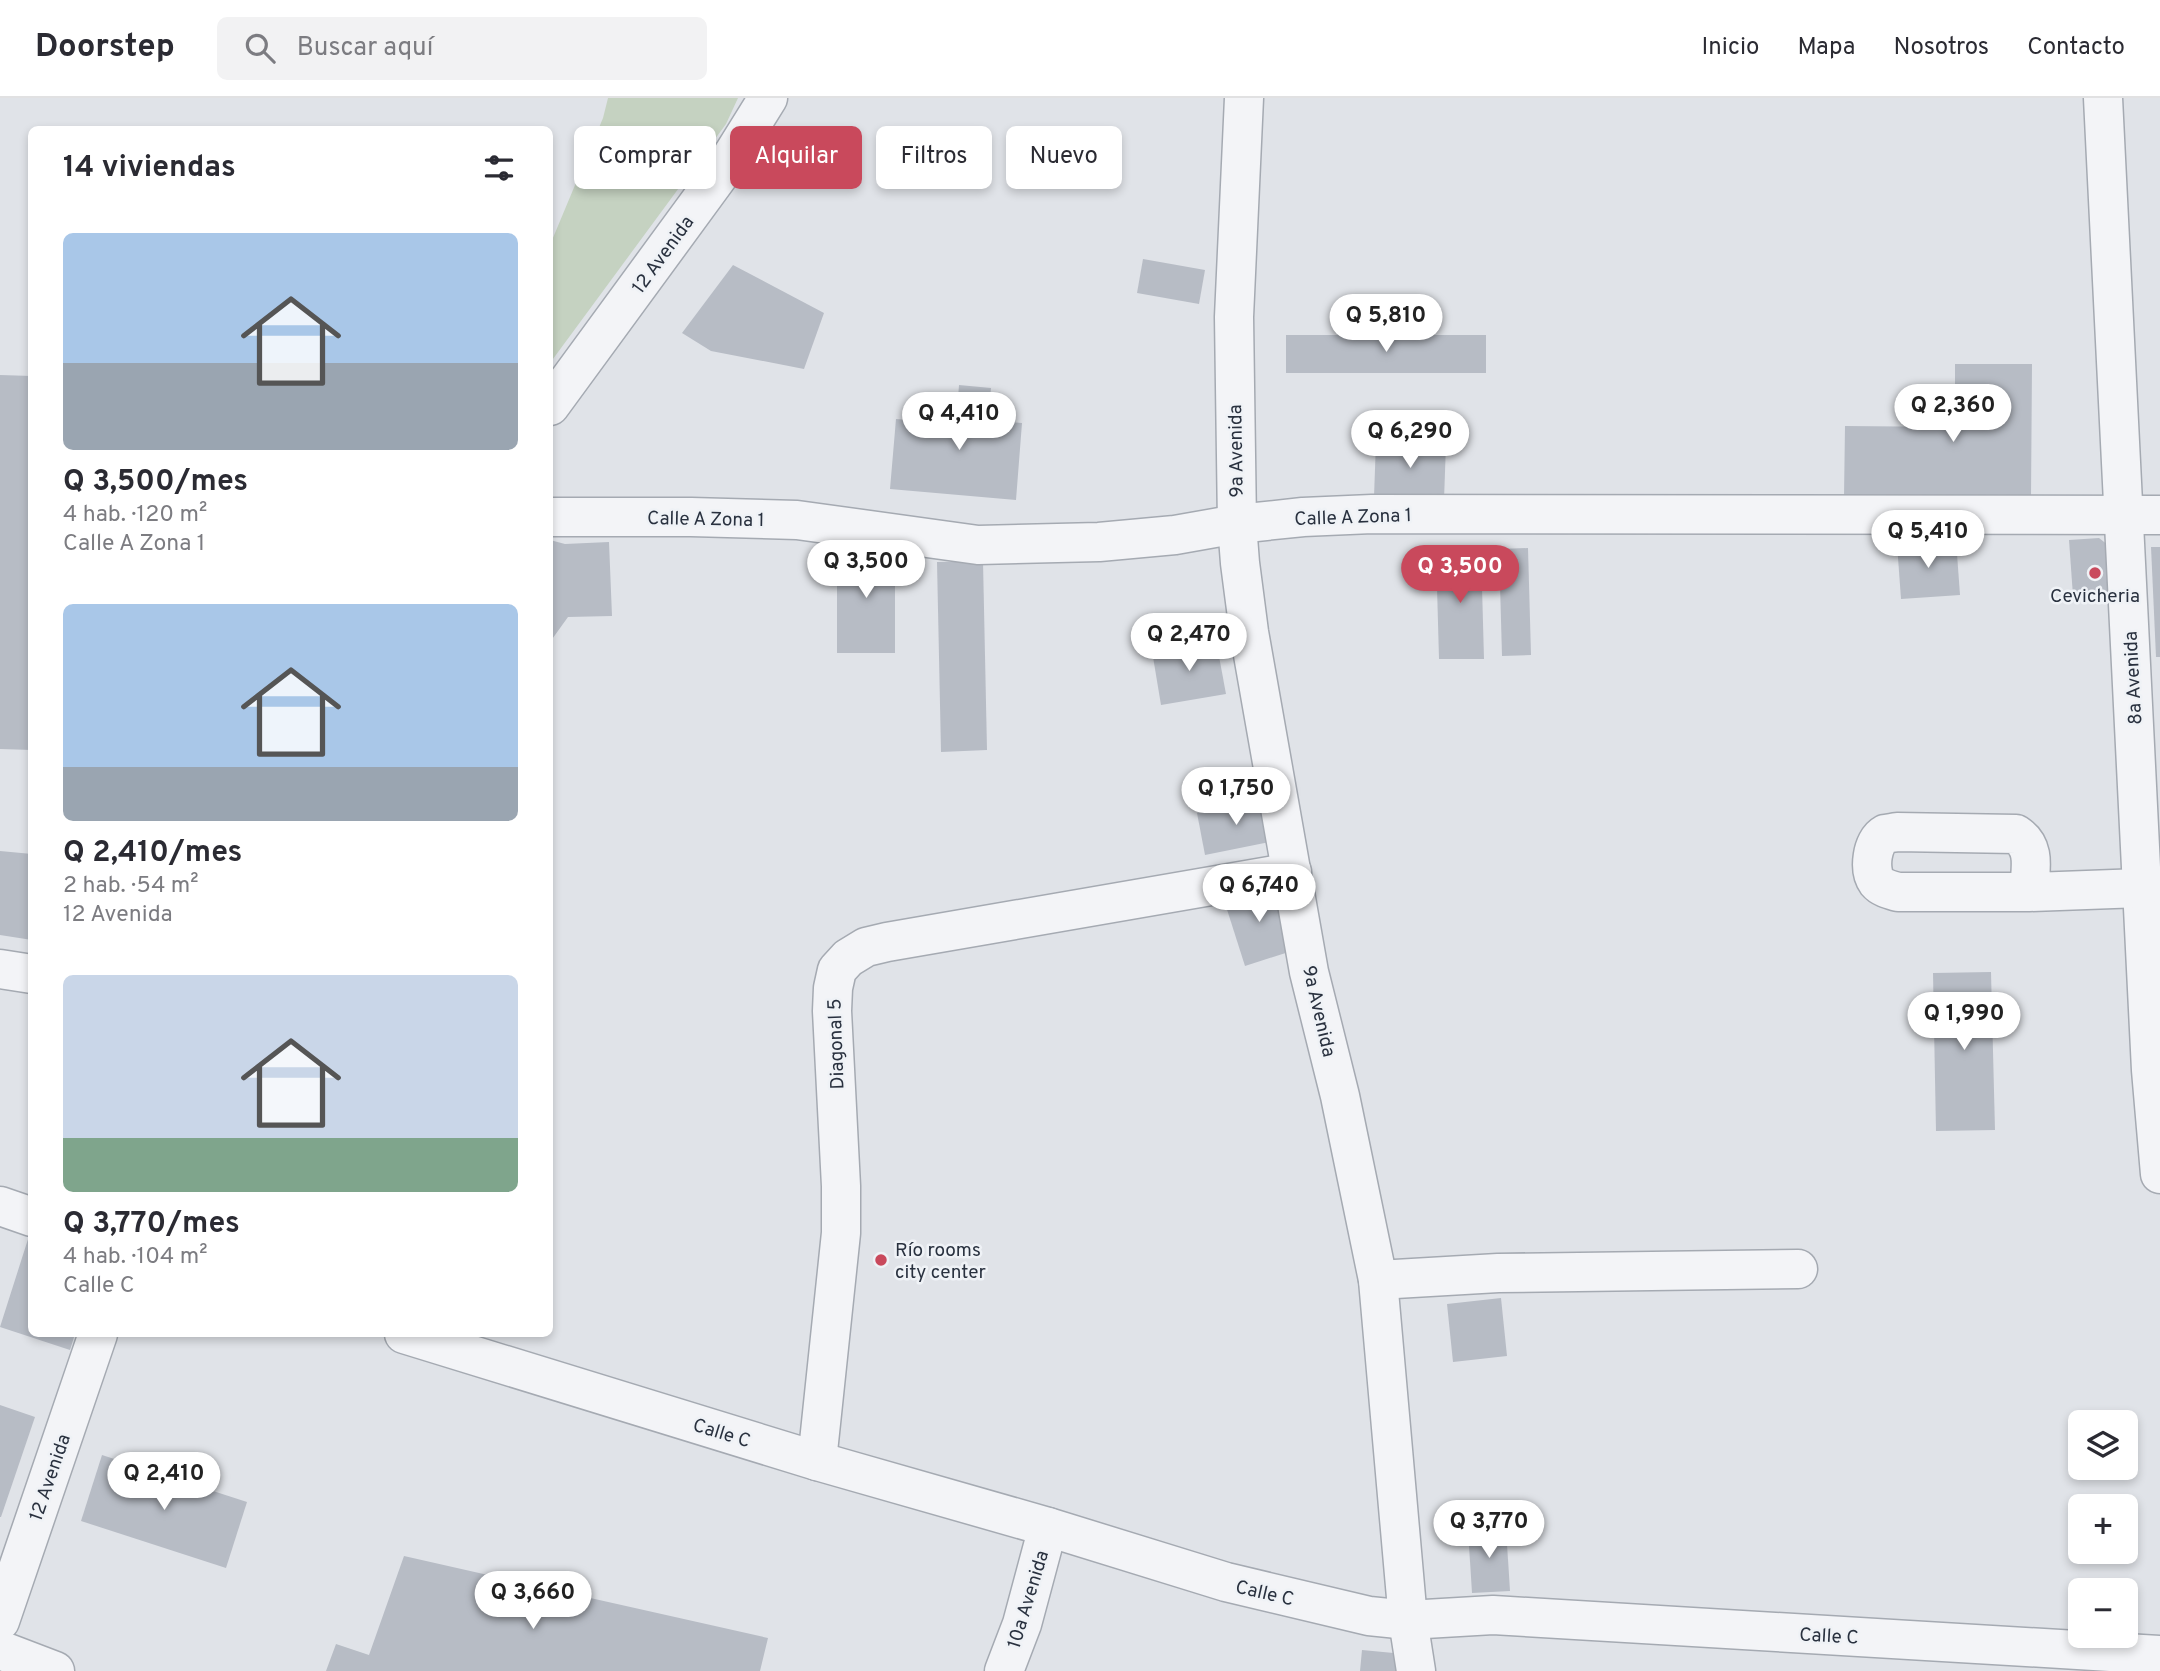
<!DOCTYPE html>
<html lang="es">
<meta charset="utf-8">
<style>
:root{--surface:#fff;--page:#f2f2f3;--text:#2b2b33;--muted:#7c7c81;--line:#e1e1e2;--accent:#c9495c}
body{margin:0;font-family:Overpass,sans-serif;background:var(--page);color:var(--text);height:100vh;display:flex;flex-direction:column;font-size:26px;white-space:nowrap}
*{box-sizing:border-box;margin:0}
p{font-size:23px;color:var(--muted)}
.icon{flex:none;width:38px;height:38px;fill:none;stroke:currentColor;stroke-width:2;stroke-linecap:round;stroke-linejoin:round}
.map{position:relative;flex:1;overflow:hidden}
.drawer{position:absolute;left:28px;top:28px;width:525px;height:1211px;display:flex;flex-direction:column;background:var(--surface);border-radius:10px;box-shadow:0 4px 10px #0003}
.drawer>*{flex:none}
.top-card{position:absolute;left:574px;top:28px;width:665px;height:63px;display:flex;gap:14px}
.fabs{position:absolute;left:2068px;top:1312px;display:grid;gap:14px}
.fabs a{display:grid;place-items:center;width:70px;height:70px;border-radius:10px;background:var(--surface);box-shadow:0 4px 10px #0003;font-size:35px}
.price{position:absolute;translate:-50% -60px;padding:0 16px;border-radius:24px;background:#fff;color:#222;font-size:23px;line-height:46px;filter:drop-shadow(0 2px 4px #0008)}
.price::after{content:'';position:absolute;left:50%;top:42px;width:21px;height:16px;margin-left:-10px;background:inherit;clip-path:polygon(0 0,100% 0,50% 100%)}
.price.active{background:var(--accent);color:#fff}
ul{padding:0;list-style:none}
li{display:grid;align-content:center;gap:14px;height:371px;padding:0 35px}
li span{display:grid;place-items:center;height:217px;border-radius:10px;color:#555}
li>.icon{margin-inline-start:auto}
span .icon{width:126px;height:126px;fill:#fffc;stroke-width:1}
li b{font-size:30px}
h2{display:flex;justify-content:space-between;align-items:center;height:84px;padding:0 35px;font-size:30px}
.tag{padding:0 24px;border-radius:10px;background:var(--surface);box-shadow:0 4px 10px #0003;font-size:24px;line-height:63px}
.tag.active{background:var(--accent);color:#fff}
header{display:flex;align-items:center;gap:42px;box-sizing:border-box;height:98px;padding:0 35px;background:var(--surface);border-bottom:2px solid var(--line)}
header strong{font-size:33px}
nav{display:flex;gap:38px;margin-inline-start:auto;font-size:24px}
.search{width:490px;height:63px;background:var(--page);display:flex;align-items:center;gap:18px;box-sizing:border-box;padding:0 24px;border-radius:10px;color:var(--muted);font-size:26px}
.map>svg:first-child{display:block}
.green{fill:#c5d2c1}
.building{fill:#b7bcc5}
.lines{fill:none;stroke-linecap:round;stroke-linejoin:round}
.minor-casing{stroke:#a5aab2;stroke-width:41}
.minor{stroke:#f3f4f7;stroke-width:38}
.poi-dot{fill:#c9495c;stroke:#eff2f6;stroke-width:2.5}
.labels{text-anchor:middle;stroke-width:5;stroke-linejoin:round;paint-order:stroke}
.street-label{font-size:19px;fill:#29313f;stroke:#eff2f6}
.poi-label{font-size:19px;fill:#29313f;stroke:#eff2f6}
</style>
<header>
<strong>Doorstep</strong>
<div class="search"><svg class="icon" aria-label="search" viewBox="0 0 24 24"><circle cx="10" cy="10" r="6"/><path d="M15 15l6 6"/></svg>Buscar aquí</div>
<nav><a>Inicio</a><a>Mapa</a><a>Nosotros</a><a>Contacto</a></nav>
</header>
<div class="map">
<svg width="2160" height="1573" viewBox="0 0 2160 1573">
<rect width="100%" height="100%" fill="#e0e3e8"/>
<path class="green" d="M608,0H738L726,26L550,265V147L603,20Z"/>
<g class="building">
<path d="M1143,161L1205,172L1199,206L1137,195Z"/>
<path d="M733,167L824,215L804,271L711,253L682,235Z"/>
<rect x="1286" y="237" width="200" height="38"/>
<path d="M1955,266H2032L2031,399H1844L1845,328L1955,329Z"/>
<path d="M0,277L32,278V652L0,651Z"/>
<path d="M959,287L991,290L988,322L1022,325L1016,402L890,391L896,321L956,326Z"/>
<path d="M1376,343L1446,346L1444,402L1374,399Z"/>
<path d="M2099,440L2118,455L2121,495L2073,498L2069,442Z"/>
<path d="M550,442L565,446L609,444L612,518L568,519L550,544Z"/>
<path d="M1956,442L1960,497L1901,501L1897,446Z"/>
<rect x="837" y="448" width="58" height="107"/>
<path d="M2151,449H2160V559H2156Z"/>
<path d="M1528,450L1531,557L1502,558L1499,451Z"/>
<path d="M1481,452L1484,561H1439L1436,453Z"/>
<path d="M983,463L987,652L941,654L937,464Z"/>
<path d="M1216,542L1226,596L1161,607L1152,553Z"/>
<path d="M1266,701L1274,743L1205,757L1197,715Z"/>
<path d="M0,753L32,756V842L0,837Z"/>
<path d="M1272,783L1295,852L1245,868L1223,799Z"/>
<path d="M1991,874L1995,1032L1936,1033L1933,875Z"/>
<path d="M29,1138L32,1139V1236H75L70,1252L0,1229Z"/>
<path d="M1501,1200L1507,1258L1453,1264L1447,1206Z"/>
<path d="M0,1307L35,1319L1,1419H0Z"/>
<path d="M102,1357L247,1404L226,1470L81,1423Z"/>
<path d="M1506,1430L1510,1493L1472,1495L1468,1432Z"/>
<path d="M404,1458L768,1540L760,1573H326L336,1546L369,1557Z"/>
<path d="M1362,1552L1404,1556L1402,1573H1360Z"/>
</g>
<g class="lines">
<g class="minor-casing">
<g id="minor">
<path d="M1244,0L1234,219L1237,426L1240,465L1249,534L1309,874L1340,998L1378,1182L1408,1522L1416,1573"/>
<path d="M2103,0L2151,972L2160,1076"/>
<path d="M550,308L725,69L768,0"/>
<path d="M550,419H691L797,422L978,447L1099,444L1175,437L1237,426L1303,419L1372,416L2160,417"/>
<path d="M2029,794C2030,771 2037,750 2016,736L1897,734C1893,735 1889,735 1885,736C1872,743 1868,772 1877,784C1882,790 1891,792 1898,794H2029L2141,790"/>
<path d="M0,871L32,876"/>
<path d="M0,1108L32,1119"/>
<path d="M1378,1182L1498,1175L1798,1171"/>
<path d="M404,1236L817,1363L1048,1429L1226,1484L1369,1518L1408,1522L1493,1517L2160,1557"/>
<path d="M817,1363L841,1135V1088L832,913L833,890L837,872L848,860L866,849L887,844L1292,774"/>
<path d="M0,1523L98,1236"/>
<path d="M0,1552L55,1573"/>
<path d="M1004,1573L1022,1526L1048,1429"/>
</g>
</g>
<use href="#minor" class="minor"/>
</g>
<g class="poi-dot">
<circle cx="2095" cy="475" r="7"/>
<circle cx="881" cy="1162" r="7"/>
</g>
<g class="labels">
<g class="street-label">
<text transform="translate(662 156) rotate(-54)" y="7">12 Avenida</text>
<text transform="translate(1235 353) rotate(-91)" y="7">9a Avenida</text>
<text transform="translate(1353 418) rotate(-2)" y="7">Calle A Zona 1</text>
<text transform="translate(706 420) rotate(1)" y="7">Calle A Zona 1</text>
<text transform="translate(2132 580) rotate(-93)" y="7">8a Avenida</text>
<text transform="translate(1320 913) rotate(77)" y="7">9a Avenida</text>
<text transform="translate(835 946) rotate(-92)" y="7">Diagonal 5</text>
<text transform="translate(722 1334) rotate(17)" y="7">Calle C</text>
<text transform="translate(49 1379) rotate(-71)" y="7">12 Avenida</text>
<text transform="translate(1265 1494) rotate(13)" y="7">Calle C</text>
<text transform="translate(1027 1501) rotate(-73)" y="7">10a Avenida</text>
<text transform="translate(1829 1537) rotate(3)" y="7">Calle C</text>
</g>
<g class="poi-label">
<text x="2095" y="504">Cevicheria</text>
<text x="895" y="1158" text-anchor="start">Río rooms<tspan x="895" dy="22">city center</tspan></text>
</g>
</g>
</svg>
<div class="fabs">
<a><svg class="icon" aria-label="layers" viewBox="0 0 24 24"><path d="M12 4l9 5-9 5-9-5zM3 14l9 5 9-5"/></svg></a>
<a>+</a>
<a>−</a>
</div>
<b class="price" style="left:1386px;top:256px">Q 5,810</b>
<b class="price" style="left:1953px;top:346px">Q 2,360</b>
<b class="price" style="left:959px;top:354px">Q 4,410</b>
<b class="price" style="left:1410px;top:372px">Q 6,290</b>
<b class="price" style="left:1928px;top:472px">Q 5,410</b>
<b class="price" style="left:866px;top:502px">Q 3,500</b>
<b class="price active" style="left:1460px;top:507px">Q 3,500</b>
<b class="price" style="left:1189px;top:575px">Q 2,470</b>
<b class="price" style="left:1236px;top:729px">Q 1,750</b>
<b class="price" style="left:1259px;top:826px">Q 6,740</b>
<b class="price" style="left:1964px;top:954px">Q 1,990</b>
<b class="price" style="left:164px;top:1414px">Q 2,410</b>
<b class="price" style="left:1489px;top:1462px">Q 3,770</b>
<b class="price" style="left:533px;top:1533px">Q 3,660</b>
<div class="top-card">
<a class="tag">Comprar</a>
<a class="tag active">Alquilar</a>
<a class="tag">Filtros</a>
<a class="tag">Nuevo</a>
</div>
<section class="drawer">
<h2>14 viviendas<svg class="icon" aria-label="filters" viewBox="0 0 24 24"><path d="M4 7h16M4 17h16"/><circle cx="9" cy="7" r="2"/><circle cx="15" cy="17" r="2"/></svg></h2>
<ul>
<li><span style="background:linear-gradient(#a9c7e8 60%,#9aa5b1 0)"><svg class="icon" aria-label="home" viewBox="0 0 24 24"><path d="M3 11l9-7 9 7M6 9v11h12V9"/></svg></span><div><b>Q 3,500/mes</b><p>4 hab. · 120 m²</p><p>Calle A Zona 1</p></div></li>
<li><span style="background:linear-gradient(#a9c7e8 75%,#9aa5b1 0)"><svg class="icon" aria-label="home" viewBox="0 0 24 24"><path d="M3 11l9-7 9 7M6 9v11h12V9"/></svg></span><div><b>Q 2,410/mes</b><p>2 hab. · 54 m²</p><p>12 Avenida</p></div></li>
<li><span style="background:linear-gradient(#c9d6e8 75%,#7fa58c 0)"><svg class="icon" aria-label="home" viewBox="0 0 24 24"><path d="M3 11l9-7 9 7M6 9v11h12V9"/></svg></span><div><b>Q 3,770/mes</b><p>4 hab. · 104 m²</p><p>Calle C</p></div></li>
</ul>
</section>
</div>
